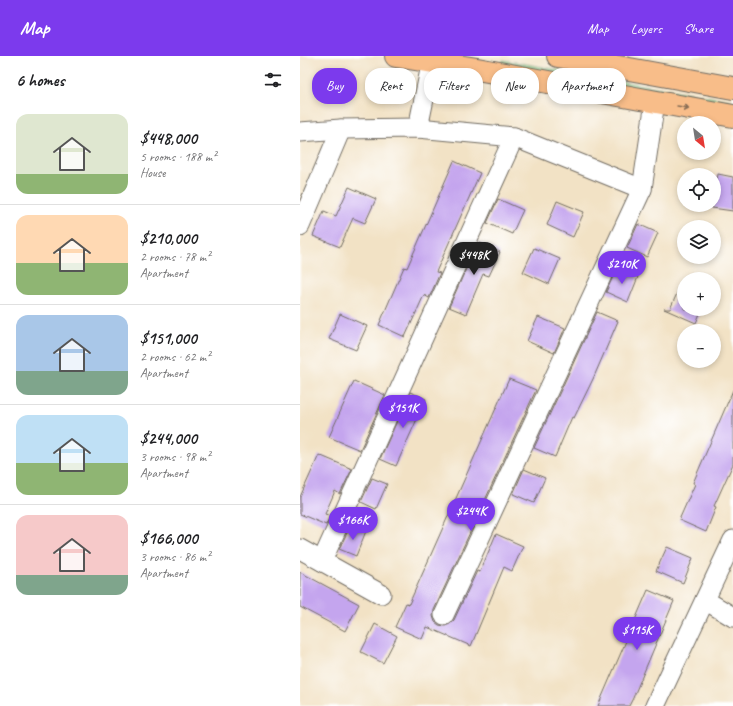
<!DOCTYPE html>
<meta charset="utf-8">
<style>
:root{--surface:#fff;--page:#f6f6f6;--text:#202124;--muted:#757577;--line:#e0e0e0;--accent:#7c3aed}
body{margin:0;font-family:Caveat,sans-serif;background:var(--page);color:var(--text);height:100vh;display:flex;flex-direction:column;font-size:15px;white-space:nowrap}
*{box-sizing:border-box;margin:0}
p{font-size:13px;color:var(--muted)}
.icon{flex:none;width:22px;height:22px;fill:none;stroke:currentColor;stroke-width:2;stroke-linecap:round;stroke-linejoin:round}
.map{position:relative;flex:1;overflow:hidden}
.details{display:flex;flex-direction:column;background:var(--surface);width:300px}
.details>*{flex:none}
.guide{position:absolute;left:12px;top:12px;width:361px;height:36px;display:flex;gap:8px}
.needle{width:26px;rotate:150deg}
.controls{position:absolute;left:377px;top:60px;display:grid;gap:8px}
.controls a{display:grid;place-items:center;width:44px;height:44px;border-radius:50%;background:var(--surface);box-shadow:0 2px 6px #0003;font-size:20px}
.price{position:absolute;translate:-50% -34px;padding:0 9px;border-radius:14px;background:var(--accent);color:#fff;font-size:13px;line-height:26px;filter:drop-shadow(0 1px 2px #0008)}
.price::after{content:'';position:absolute;left:50%;top:24px;width:12px;height:9px;margin-left:-6px;background:inherit;clip-path:polygon(0 0,100% 0,50% 100%)}
.price.selected{background:#222;color:#fff}
ul{padding:0;list-style:none}
li{display:flex;align-items:center;gap:12px;height:100px;padding:0 16px}
li+li{border-top:1px solid var(--line)}
li span{display:grid;place-items:center;flex:none;width:112px;height:80px;border-radius:12px;color:#555}
li>.icon{margin-inline-start:auto}
span .icon{width:48px;height:48px;fill:#fffc;stroke-width:1}
li b{font-size:17px}
h2{display:flex;justify-content:space-between;align-items:center;height:48px;padding:0 16px;font-size:17px}
.tag{padding:0 14px;border-radius:16px;background:var(--surface);box-shadow:0 2px 6px #0003;font-size:14px;line-height:36px}
.tag.selected{background:var(--accent);color:#fff}
header{display:flex;align-items:center;gap:24px;box-sizing:border-box;height:56px;padding:0 20px;background:var(--accent);color:#fff}
header strong{font-size:19px}
nav{display:flex;gap:22px;margin-inline-start:auto;font-size:14px}
main{display:flex;flex:1;min-height:0}
.map>svg:first-child{display:block}
.green{fill:#90d189;stroke:#5e7e5a}
.building{fill:#c4a5ee}
.lines{fill:none;stroke-linecap:round;stroke-linejoin:round}
.minor-casing{stroke:#716b61;stroke-width:21}
.highway-casing{stroke:#716b61;stroke-width:24}
.minor{stroke:#fff;stroke-width:19}
.highway{stroke:#f8bd89;stroke-width:22}
.oneway{stroke:#876d55}
</style>
<header>
<strong>Map</strong>
<nav><a>Map</a><a>Layers</a><a>Share</a></nav>
</header>
<main>
<section class="details">
<h2>6 homes<svg class="icon" aria-label="filters" viewBox="0 0 24 24"><path d="M4 7h16M4 17h16"/><circle cx="9" cy="7" r="2"/><circle cx="15" cy="17" r="2"/></svg></h2>
<ul>
<li><span style="background:linear-gradient(#dfe7d0 75%,#8fb573 0)"><svg class="icon" aria-label="home" viewBox="0 0 24 24"><path d="M3 11l9-7 9 7M6 9v11h12V9"/></svg></span><div><b>$448,000</b><p>5 rooms · 188 m²</p><p>House</p></div></li>
<li><span style="background:linear-gradient(#ffd9b3 60%,#8fb573 0)"><svg class="icon" aria-label="home" viewBox="0 0 24 24"><path d="M3 11l9-7 9 7M6 9v11h12V9"/></svg></span><div><b>$210,000</b><p>2 rooms · 78 m²</p><p>Apartment</p></div></li>
<li><span style="background:linear-gradient(#a9c7e8 70%,#7fa58c 0)"><svg class="icon" aria-label="home" viewBox="0 0 24 24"><path d="M3 11l9-7 9 7M6 9v11h12V9"/></svg></span><div><b>$151,000</b><p>2 rooms · 62 m²</p><p>Apartment</p></div></li>
<li><span style="background:linear-gradient(#bfe0f5 60%,#8fb573 0)"><svg class="icon" aria-label="home" viewBox="0 0 24 24"><path d="M3 11l9-7 9 7M6 9v11h12V9"/></svg></span><div><b>$244,000</b><p>3 rooms · 98 m²</p><p>Apartment</p></div></li>
<li><span style="background:linear-gradient(#f6c9c9 75%,#7fa58c 0)"><svg class="icon" aria-label="home" viewBox="0 0 24 24"><path d="M3 11l9-7 9 7M6 9v11h12V9"/></svg></span><div><b>$166,000</b><p>3 rooms · 86 m²</p><p>Apartment</p></div></li>
</ul>
</section>
<div class="map">
<svg width="433" height="650" viewBox="0 0 433 650">
<rect width="100%" height="100%" fill="#fff"/>
<filter id="ink" filterUnits="userSpaceOnUse"><feTurbulence type="fractalNoise" baseFrequency=".025" numOctaves="2"/><feDisplacementMap in="SourceGraphic" scale="8" xChannelSelector="R" yChannelSelector="G"/><feConvolveMatrix kernelMatrix="1 2 1 2 8 2 1 2 1" color-interpolation-filters="sRGB"/></filter>
<filter id="wash" filterUnits="userSpaceOnUse"><feTurbulence type="fractalNoise" baseFrequency=".012" numOctaves="4" result="noise"/><feDisplacementMap in="SourceGraphic" scale="16" xChannelSelector="R" yChannelSelector="G"/><feGaussianBlur stdDeviation="0.9" result="paint"/><feColorMatrix in="noise" values="0 0 0 0 0 0 0 0 0 0 0 0 0 0 0 0 0 1.4 0 .05"/><feComposite in="paint" operator="in"/></filter>
<g filter="url(#wash)">
<rect width="100%" height="100%" fill="#f2e2c5"/>
<path class="green" d="M203,4L433,45V53L201,12Z"/>
<g id="blocks">
<g class="building">
<path d="M154,105L180,117L136,216L140,217L129,242L124,239L105,281L79,269L104,211L107,212Z"/>
<path d="M418,118L433,121V155L412,152L413,149H414V141Z"/>
<path d="M49,131L76,143L65,167L53,162L40,191L13,180L24,155L36,160Z"/>
<path d="M198,143L223,154L212,178L187,167Z"/>
<path d="M257,145L284,156L273,181L247,169Z"/>
<path d="M338,168L358,177L347,201L327,192Z"/>
<path d="M178,186L200,196L189,220L183,218L166,258L149,251Z"/>
<path d="M234,192L260,203L249,228L223,216Z"/>
<path d="M317,212L338,221L328,246L306,236Z"/>
<path d="M384,222V253H402L396,267L364,253H370Z"/>
<path d="M297,256L318,265L293,323L274,362L272,361L255,401L234,392Z"/>
<path d="M40,258L67,270L56,294L29,283Z"/>
<path d="M238,261L265,272L254,297L227,285Z"/>
<path d="M209,323L236,334L134,554L133,560L135,566L139,569L145,570L150,568L154,564L177,515L180,516L196,478L223,490L212,515L204,511L171,590L127,571L122,583L95,571L106,547L109,548Z"/>
<path d="M54,325L85,339L60,394L29,381Z"/>
<path d="M433,334V408L414,450L416,451L406,476L379,464L395,428L393,427Z"/>
<path d="M110,336L126,343L96,410L80,403Z"/>
<path d="M19,399L52,413L40,438L35,435L25,458L30,460L26,469L0,458V441Z"/>
<path d="M224,413L245,422L234,447L213,438Z"/>
<path d="M72,422L87,428L76,453L61,446Z"/>
<path d="M51,469L66,475L56,500L39,493Z"/>
<path d="M367,491L393,502L383,527L356,515Z"/>
<path d="M0,516L59,548L45,575L0,551Z"/>
<path d="M348,534L374,545L333,642L329,650H298Z"/>
<path d="M75,568L97,580L83,607L61,596Z"/>
</g>
</g>
</g>
<g filter="url(#ink)">
<use href="#blocks" fill-opacity="0" stroke="#716b61" stroke-width="1"/>
<g class="lines">
<g class="minor-casing">
<g id="minor">
<path d="M118,72L130,14"/>
<path d="M0,76L41,73L118,72L214,81L342,133"/>
<path d="M0,170L41,73"/>
<path d="M0,493L81,538"/>
<path d="M22,505L214,81"/>
<path d="M405,544L433,561"/>
<path d="M144,559L342,133L355,46"/>
<path d="M355,650L433,484"/>
</g>
</g>
<g class="highway-casing">
<g id="highway">
<path d="M96,0L177,13L433,60"/>
<path d="M258,0L433,32"/>
</g>
</g>
<use href="#minor" class="minor"/>
<use href="#highway" class="highway"/>
</g>
<defs><path id="oneway-shaft" d="M-6 0H5M1.5-3L5.5 0L1.5 3" fill="none" stroke-width="1.6" stroke-linecap="round" stroke-linejoin="round"/></defs>
<use class="oneway" href="#oneway-shaft" transform="translate(383 51) rotate(10)"/>
</g>
</svg>
<div class="controls">
<a><svg class="needle" viewBox="-14 -14 28 28"><path d="M0-13l5 13h-10z" fill="#e53935"/><path d="M0 13l5-13h-10z" fill="#757577"/></svg></a>
<a><svg class="icon" aria-label="locate" viewBox="0 0 24 24"><circle cx="12" cy="12" r="6"/><path d="M12 2v4M12 18v4M2 12h4M18 12h4"/></svg></a>
<a><svg class="icon" aria-label="layers" viewBox="0 0 24 24"><path d="M12 4l9 5-9 5-9-5zM3 14l9 5 9-5"/></svg></a>
<a>+</a>
<a>−</a>
</div>
<b class="price selected" style="left:174px;top:220px">$448K</b>
<b class="price" style="left:322px;top:229px">$210K</b>
<b class="price" style="left:103px;top:373px">$151K</b>
<b class="price" style="left:171px;top:476px">$244K</b>
<b class="price" style="left:53px;top:485px">$166K</b>
<b class="price" style="left:337px;top:595px">$115K</b>
<div class="guide">
<a class="tag selected">Buy</a>
<a class="tag">Rent</a>
<a class="tag">Filters</a>
<a class="tag">New</a>
<a class="tag">Apartment</a>
</div>
</div>
</main>
